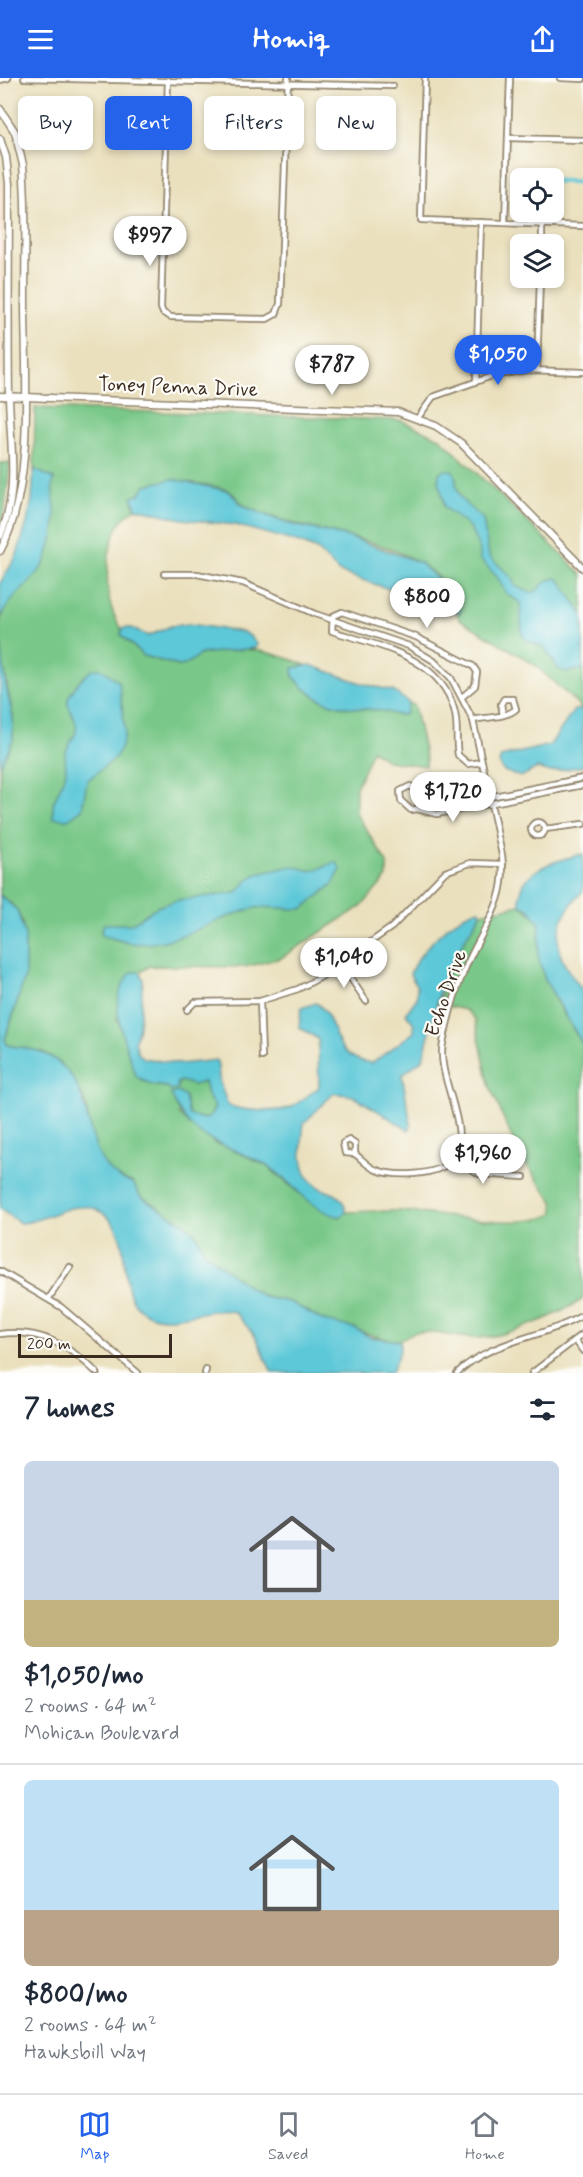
<!DOCTYPE html>
<meta charset="utf-8">
<style>
:root{--surface:#fff;--page:#f2f2f3;--text:#1f2937;--muted:#747a83;--line:#e0e1e3;--accent:#2563eb}
body{margin:0;font-family:Mynerve,sans-serif;background:var(--page);color:var(--text);height:100vh;display:flex;flex-direction:column;font-size:22px;white-space:nowrap}
*{box-sizing:border-box;margin:0}
p{font-size:20px;color:var(--muted)}
.icon{flex:none;width:33px;height:33px;fill:none;stroke:currentColor;stroke-width:2;stroke-linecap:round;stroke-linejoin:round}
.map{position:relative;height:1295px;overflow:hidden}
.drawer{display:flex;flex-direction:column;background:var(--surface);flex:1}
.drawer>*{flex:none}
.top-card{position:absolute;left:18px;top:18px;width:548px;height:54px;display:flex;gap:12px}
.buttons{position:absolute;left:510px;top:90px;display:grid;gap:12px}
.buttons a{display:grid;place-items:center;width:54px;height:54px;border-radius:9px;background:var(--surface);box-shadow:0 3px 9px #0003;font-size:30px}
.scale{position:absolute;left:18px;bottom:15px;width:154px;box-sizing:border-box;padding-left:6px;border:3px solid #3b2a1e;border-top:0;font-size:16px;line-height:21px;white-space:nowrap;color:#3b2a1e;-webkit-text-stroke:4px #fdfcf7;paint-order:stroke}
.price{position:absolute;translate:-50% -51px;padding:0 14px;border-radius:21px;background:#fff;color:#222;font-size:20px;line-height:39px;filter:drop-shadow(0 2px 3px #0008)}
.price::after{content:'';position:absolute;left:50%;top:36px;width:18px;height:14px;margin-left:-9px;background:inherit;clip-path:polygon(0 0,100% 0,50% 100%)}
.price.active{background:var(--accent);color:#fff}
ul{padding:0;list-style:none}
li{display:grid;align-content:center;gap:12px;height:318px;padding:0 24px}
li+li{border-top:2px solid var(--line)}
li span{display:grid;place-items:center;height:186px;border-radius:9px;color:#555}
li>.icon{margin-inline-start:auto}
span .icon{width:108px;height:108px;fill:#fffc;stroke-width:1}
li b{font-size:26px}
h2{display:flex;justify-content:space-between;align-items:center;height:72px;padding:0 24px;font-size:26px}
.tag{padding:0 21px;border-radius:9px;background:var(--surface);box-shadow:0 3px 9px #0003;font-size:21px;line-height:54px}
.tag.active{background:var(--accent);color:#fff}
header{display:flex;justify-content:space-between;align-items:center;height:78px;padding:0 24px;background:var(--accent);color:#fff;font-size:27px;font-weight:700}
.dock{display:flex;justify-content:space-around;align-items:center;height:84px;border-top:2px solid var(--line);background:var(--surface);font-size:16px;color:var(--muted)}
.dock a{display:grid;justify-items:center;gap:3px}
.dock .active{color:var(--accent)}
.map>svg:first-child{display:block}
.built{fill:#f4d3c0}
.green{fill:#79c889;stroke:#5a7954;stroke-width:1.5}
.water{fill:#5dc8d8;stroke:#4c797b;stroke-width:1.5}
.lines{fill:none;stroke-linecap:round;stroke-linejoin:round}
.canal{stroke:#5dc8d8;stroke-width:5}
.minor-casing{stroke:#92856e;stroke-width:8}
.tertiary-casing{stroke:#92856e;stroke-width:9}
.minor{stroke:#fff;stroke-width:4.5}
.tertiary{stroke:#fff;stroke-width:6}
.labels{text-anchor:middle;stroke-width:4.5;stroke-linejoin:round;paint-order:stroke}
.street-label{font-size:20px;fill:#3b2a1e;stroke:#fdfcf7}
</style>
<header><svg class="icon" aria-label="menu" viewBox="0 0 24 24"><path d="M4 6h16M4 12h16M4 18h16"/></svg>Homiq<svg class="icon" aria-label="share" viewBox="0 0 24 24"><path d="M12 15V3M7 8l5-5 5 5M5 13v7h14v-7"/></svg></header>
<div class="map">
<svg width="583" height="1295" viewBox="0 0 583 1295">
<rect width="100%" height="100%" fill="#fdfcf7"/>
<filter id="ink" filterUnits="userSpaceOnUse"><feTurbulence type="fractalNoise" baseFrequency=".0167" numOctaves="2"/><feDisplacementMap in="SourceGraphic" scale="12" xChannelSelector="R" yChannelSelector="G"/><feConvolveMatrix kernelMatrix="1 2 1 2 8 2 1 2 1" color-interpolation-filters="sRGB"/></filter>
<filter id="wash" filterUnits="userSpaceOnUse"><feTurbulence type="fractalNoise" baseFrequency=".008" numOctaves="4" result="noise"/><feDisplacementMap in="SourceGraphic" scale="24" xChannelSelector="R" yChannelSelector="G"/><feGaussianBlur stdDeviation="1.35" result="paint"/><feColorMatrix in="noise" values="0 0 0 0 0 0 0 0 0 0 0 0 0 0 0 0 0 1.4 0 .05"/><feComposite in="paint" operator="in"/></filter>
<g filter="url(#wash)">
<rect width="100%" height="100%" fill="#eae0bd"/>
<path class="built" d="M0,107H3L2,312H0Z"/>
<g class="green">
<path d="M35,330L400,342L440,360L583,497V631L534,586L459,541C455,535 458,526 454,516C452,510 425,488 418,484C366,454 303,455 249,430C240,426 236,417 228,412C224,410 189,404 184,404C162,402 145,407 133,425L136,430C132,434 125,438 122,442C103,471 102,524 122,551L121,557L144,578L179,588C189,587 194,578 204,575C243,566 272,573 308,588H301L293,598C317,629 341,629 377,632C388,633 393,638 405,637L408,624L414,628L426,681V688L388,683L372,672L356,710V735L387,785V799L362,828L281,880L245,889L150,888L140,894H132L117,941L129,970L136,998L151,1007L168,1009L171,1013L181,1003L193,1007L204,1004L207,1017L215,1029L210,1039L205,1041L189,1037L185,1019L179,1037L216,1066L225,1068L267,1088L312,1126L340,1139L346,1134C364,1134 384,1132 402,1133C436,1136 528,1153 554,1135L553,1123L526,1086L511,1058L489,1006L475,941L466,932L438,926L453,881L481,835L520,827L536,838L540,846L539,865L554,920L583,967V1221C557,1238 505,1260 474,1260C455,1260 437,1253 418,1254C409,1254 403,1263 393,1263L324,1243L290,1224L264,1219L252,1212L205,1175L196,1157L185,1146L140,1118L133,1105L113,1097L96,1077L84,1020L60,985L43,974L7,967L5,961C17,929 36,865 17,833C14,827 5,821 0,817V688L13,662V639L0,570V542L10,523L44,486L52,455L55,429L51,411L54,401L34,391Z"/>
<path d="M0,385H10L5,430L0,448Z"/>
</g>
<g class="water">
<path d="M34,391L54,401C51,412 53,417 55,428C57,444 51,473 43,487C32,508 9,517 0,542V505L16,479L26,448L32,422Z"/>
<path d="M444,392H452C458,398 454,403 457,411C461,425 473,432 483,441L489,478L512,500L514,507C544,525 533,504 556,500L560,502L583,537V591L566,594L558,591L545,570L526,562L522,557L520,525L506,515L497,499L480,481V472L470,450L444,429C444,416 437,408 439,395Z"/>
<path d="M173,401L229,413L243,428L286,445L349,459L419,484L440,503L449,507L461,524L460,535L339,494L317,472L300,465L236,447L182,441L136,430L132,419L139,417L146,407Z"/>
<path d="M189,546L243,554L250,558L257,566L256,570L201,576L185,587L179,588L144,578L121,557L123,550H132L148,558L171,548Z"/>
<path d="M0,557L6,608L13,639V662L0,688Z"/>
<path d="M310,587L364,606L393,613L408,624L405,637C393,638 388,633 377,632C340,629 318,629 293,598V590Z"/>
<path d="M93,591H102L119,604L125,654L122,667L115,680L87,703L82,731L68,741L53,740V726L66,695L65,675L76,654V645L68,627V620L79,603Z"/>
<path d="M583,631V688L550,694L537,690L521,699L503,693L499,685L501,679L550,667L574,632Z"/>
<path d="M583,776V813C560,835 549,864 568,892C572,899 581,908 583,915C583,931 583,951 583,967L545,902L538,878L540,846L529,831L520,827C517,791 554,783 583,776Z"/>
<path d="M336,784L341,791L333,806L302,831C287,832 267,827 255,830C214,839 174,871 130,865C121,864 112,859 103,858L101,854L104,846H131L157,829L178,822L236,815L250,800L257,796L292,788L312,793Z"/>
<path d="M0,817L17,832L25,857V899L5,961L7,967C18,970 32,970 43,975C108,1004 70,1088 133,1105L140,1118L185,1146L196,1157L205,1175L252,1212L264,1219L290,1224L324,1243L355,1250L370,1259L400,1263V1273L391,1295H272L256,1259L235,1234C206,1226 172,1251 144,1234C112,1215 139,1156 100,1133C74,1118 46,1145 20,1145L0,1131Z"/>
<path d="M479,831L481,835L453,881L440,912L423,981L402,997L411,1047L409,1052L353,1018L334,1015L304,1045C302,1062 297,1092 313,1105C327,1118 343,1111 346,1134L340,1139C305,1130 293,1103 266,1087C225,1064 190,1066 171,1016L178,1014L185,1019L189,1037L205,1041L210,1039L215,1029L207,1017L204,1004L193,1007L181,1003L177,1005L178,1011L171,1013L168,1009L151,1007L136,998C126,965 103,923 132,894H140L143,901L139,949L135,963L138,975L144,980L179,986L217,982L220,1006L228,1027C240,1033 279,1035 291,1029C297,1026 314,1013 319,1009L318,961L299,949L301,930L316,925C342,942 325,978 372,985L414,954V946L406,935L417,920V909L410,896C418,874 455,837 479,831Z"/>
</g>
<g class="lines">
<path class="canal" d="M554,103L583,104"/>
</g>
</g>
<g filter="url(#ink)">
<g class="lines">
<g class="minor-casing">
<g id="minor">
<path d="M24,0L393,8"/>
<path d="M425,0L421,142L583,148"/>
<path d="M560,0L583,1"/>
<path d="M0,2L8,0"/>
<path d="M168,2L161,230L163,235L171,239L267,241L276,236L280,226L288,0"/>
<path d="M508,60L583,62"/>
<path d="M505,145L510,0"/>
<path d="M542,166V146"/>
<path d="M537,292L540,200"/>
<path d="M476,304L481,144"/>
<path d="M417,341L433,319L492,298L528,292L583,294"/>
<path d="M164,496H197L243,505L315,536L409,568L434,583L451,600L473,642L502,777C508,826 482,849 465,891C455,914 448,940 443,965C435,1000 476,1055 450,1083C438,1098 394,1099 377,1092C369,1090 362,1081 355,1076V1066L349,1062L343,1065L345,1075L355,1076"/>
<path d="M462,619L475,608L477,594L473,588L416,559L342,534L333,538L332,553C378,568 439,578 454,631C459,647 455,662 458,677L468,686L482,684"/>
<path d="M473,642C486,639 506,640 516,631L513,621H504L501,626L503,637"/>
<path d="M420,725L417,731L411,732L401,723L400,713L410,708L415,711L420,725L430,731L583,700"/>
<path d="M417,731L437,736L583,707"/>
<circle cx="538" cy="751" r="7"/>
<path d="M545,751L583,746"/>
<path d="M341,886L366,923"/>
<path d="M260,923L262,979"/>
<path d="M187,932L195,924L260,923L298,911L321,899L392,849L445,794L470,785L503,786"/>
<path d="M453,1079L479,1096L524,1099"/>
<path d="M0,1193L61,1229L138,1295"/>
<path d="M49,1220L70,1189"/>
<path d="M0,1256C40,1251 69,1267 97,1295"/>
<path d="M575,1262L583,1273"/>
<path d="M205,1295L206,1292"/>
<path d="M457,1295C492,1261 542,1261 583,1237"/>
<path d="M532,1295L583,1256"/>
</g>
</g>
<g class="tertiary-casing">
<g id="tertiary">
<path d="M0,31L15,54L23,87C27,132 25,179 25,224C25,295 35,411 0,473"/>
<path d="M0,61L6,79L9,106C9,177 8,247 9,318C10,366 20,413 0,458"/>
<path d="M0,318L398,334L436,348L461,365L583,490"/>
</g>
</g>
<use href="#minor" class="minor"/>
<use href="#tertiary" class="tertiary"/>
</g>
</g>
<g class="labels">
<g class="street-label">
<text transform="translate(178 308) rotate(2)" y="7">Toney Penna Drive</text>
<text transform="translate(445 915) rotate(-71)" y="7">Echo Drive</text>
</g>
</g>
</svg>
<div class="buttons">
<a><svg class="icon" aria-label="locate" viewBox="0 0 24 24"><circle cx="12" cy="12" r="6"/><path d="M12 2v4M12 18v4M2 12h4M18 12h4"/></svg></a>
<a><svg class="icon" aria-label="layers" viewBox="0 0 24 24"><path d="M12 4l9 5-9 5-9-5zM3 14l9 5 9-5"/></svg></a>
</div>
<div class="scale">200 m</div>
<b class="price" style="left:150px;top:189px">$997</b>
<b class="price active" style="left:498px;top:308px">$1,050</b>
<b class="price" style="left:332px;top:318px">$787</b>
<b class="price" style="left:427px;top:551px">$800</b>
<b class="price" style="left:453px;top:745px">$1,720</b>
<b class="price" style="left:344px;top:911px">$1,040</b>
<b class="price" style="left:483px;top:1107px">$1,960</b>
<div class="top-card">
<a class="tag">Buy</a>
<a class="tag active">Rent</a>
<a class="tag">Filters</a>
<a class="tag">New</a>
</div>
</div>
<section class="drawer">
<h2>7 homes<svg class="icon" aria-label="filters" viewBox="0 0 24 24"><path d="M4 7h16M4 17h16"/><circle cx="9" cy="7" r="2"/><circle cx="15" cy="17" r="2"/></svg></h2>
<ul>
<li><span style="background:linear-gradient(#c9d6e8 75%,#c2b280 0)"><svg class="icon" aria-label="home" viewBox="0 0 24 24"><path d="M3 11l9-7 9 7M6 9v11h12V9"/></svg></span><div><b>$1,050/mo</b><p>2 rooms · 64 m²</p><p>Mohican Boulevard</p></div></li>
<li><span style="background:linear-gradient(#bfe0f5 70%,#b9a48a 0)"><svg class="icon" aria-label="home" viewBox="0 0 24 24"><path d="M3 11l9-7 9 7M6 9v11h12V9"/></svg></span><div><b>$800/mo</b><p>2 rooms · 64 m²</p><p>Hawksbill Way</p></div></li>
</ul>
</section>
<nav class="dock">
<a class="active"><svg class="icon" aria-label="map" viewBox="0 0 24 24"><path d="M3 6l6-2 6 2 6-2v14l-6 2-6-2-6 2zM9 4v14M15 6v14"/></svg>Map</a>
<a><svg class="icon" aria-label="saved" viewBox="0 0 24 24"><path d="M7 4h10v16l-5-4-5 4z"/></svg>Saved</a>
<a><svg class="icon" aria-label="home" viewBox="0 0 24 24"><path d="M3 11l9-7 9 7M6 9v11h12V9"/></svg>Home</a>
</nav>
